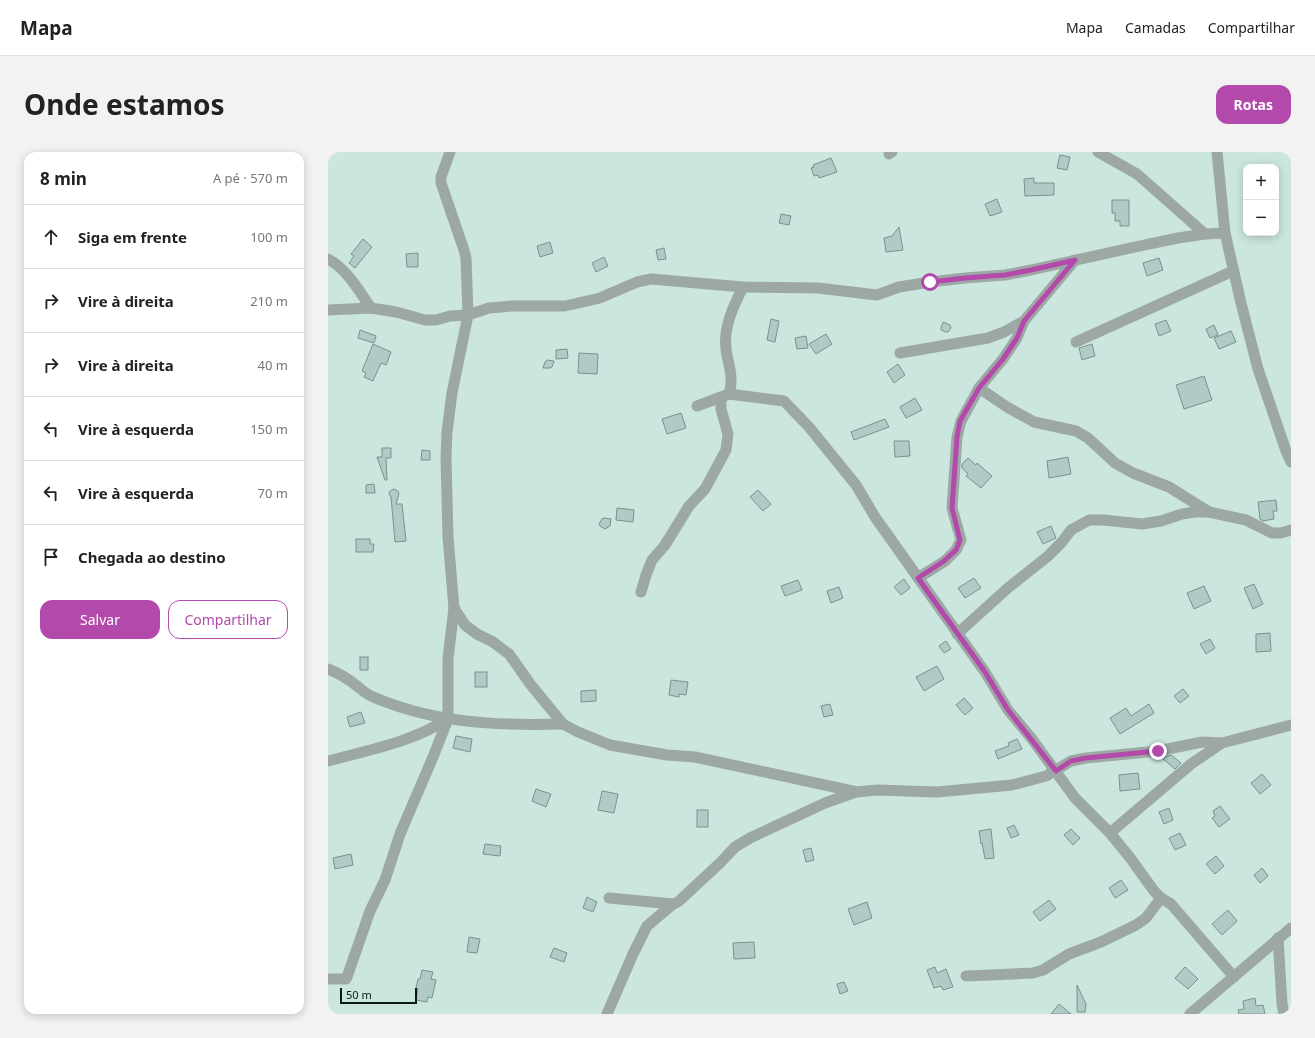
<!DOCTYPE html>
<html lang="pt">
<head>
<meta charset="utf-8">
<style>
  body { margin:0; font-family:"Noto Sans",sans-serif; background:#f2f2f2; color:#222 }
  .controls { position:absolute; right:12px; top:12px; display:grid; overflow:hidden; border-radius:8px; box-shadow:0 2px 10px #0003 }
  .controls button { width:36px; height:36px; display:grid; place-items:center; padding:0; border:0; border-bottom:1px solid #e0e0e0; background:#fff; color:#222; font:20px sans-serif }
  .scale { position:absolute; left:12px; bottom:10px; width:77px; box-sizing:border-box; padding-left:4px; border:2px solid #0d1715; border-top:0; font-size:11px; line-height:14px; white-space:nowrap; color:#0d1715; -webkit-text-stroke:3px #cbe5df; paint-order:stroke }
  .stop { position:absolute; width:12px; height:12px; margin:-9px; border:3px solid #b349ab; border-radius:50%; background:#fff }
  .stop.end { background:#b349ab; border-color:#fff; box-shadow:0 1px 4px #0008 }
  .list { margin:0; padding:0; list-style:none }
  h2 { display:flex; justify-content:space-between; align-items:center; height:52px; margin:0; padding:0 16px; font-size:17px }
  h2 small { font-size:13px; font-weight:400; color:#767676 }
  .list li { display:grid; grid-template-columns:26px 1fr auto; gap:12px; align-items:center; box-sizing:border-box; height:64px; padding:0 16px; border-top:1px solid #e0e0e0 }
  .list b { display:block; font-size:15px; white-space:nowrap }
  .list em { font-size:13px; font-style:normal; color:#767676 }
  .actions { display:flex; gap:8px; padding:12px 16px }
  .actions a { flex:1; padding:9px 0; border:1px solid #b349ab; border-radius:12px; text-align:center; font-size:14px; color:#b349ab }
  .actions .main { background:#b349ab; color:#fff }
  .icon { flex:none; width:22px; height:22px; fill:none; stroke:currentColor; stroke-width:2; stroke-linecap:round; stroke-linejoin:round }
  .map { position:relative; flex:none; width:963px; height:862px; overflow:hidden; border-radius:12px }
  header { display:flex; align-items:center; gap:24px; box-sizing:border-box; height:56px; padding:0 20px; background:#fff; border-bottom:1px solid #e0e0e0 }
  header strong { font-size:19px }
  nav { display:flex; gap:22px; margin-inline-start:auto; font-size:14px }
  .intro { display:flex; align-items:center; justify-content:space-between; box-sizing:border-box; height:96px; padding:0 24px }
  h1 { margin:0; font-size:28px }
  .button { padding:10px 18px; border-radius:12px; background:#b349ab; color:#fff; font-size:14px; font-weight:700 }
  main { display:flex; gap:24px; padding:0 24px }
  aside { flex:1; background:#fff; border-radius:12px; box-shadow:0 2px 10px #0003 }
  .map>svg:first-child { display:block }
  .building { fill:#b1cac5; stroke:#7a928c }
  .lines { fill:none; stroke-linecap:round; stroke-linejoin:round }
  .street { stroke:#9da8a5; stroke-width:11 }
  .route { stroke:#b349ab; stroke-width:5 }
</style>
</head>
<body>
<header>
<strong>Mapa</strong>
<nav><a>Mapa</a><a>Camadas</a><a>Compartilhar</a></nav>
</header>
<div class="intro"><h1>Onde estamos</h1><a class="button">Rotas</a></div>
<main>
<aside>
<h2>8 min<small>A pé · 570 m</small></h2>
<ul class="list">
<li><svg class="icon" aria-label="ahead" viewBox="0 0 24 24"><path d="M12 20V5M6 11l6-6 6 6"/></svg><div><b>Siga em frente</b></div><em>100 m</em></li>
<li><svg class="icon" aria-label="right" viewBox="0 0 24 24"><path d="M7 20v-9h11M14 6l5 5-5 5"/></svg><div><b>Vire à direita</b></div><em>210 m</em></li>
<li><svg class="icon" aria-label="right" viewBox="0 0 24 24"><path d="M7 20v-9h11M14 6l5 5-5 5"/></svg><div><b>Vire à direita</b></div><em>40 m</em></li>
<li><svg class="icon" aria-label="left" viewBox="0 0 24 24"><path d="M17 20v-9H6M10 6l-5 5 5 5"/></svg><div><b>Vire à esquerda</b></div><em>150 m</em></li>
<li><svg class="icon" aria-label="left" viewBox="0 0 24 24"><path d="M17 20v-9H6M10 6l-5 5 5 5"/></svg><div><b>Vire à esquerda</b></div><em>70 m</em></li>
<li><svg class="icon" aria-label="arrive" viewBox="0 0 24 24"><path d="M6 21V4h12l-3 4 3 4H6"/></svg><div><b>Chegada ao destino</b></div></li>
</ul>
<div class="actions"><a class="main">Salvar</a><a>Compartilhar</a></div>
</aside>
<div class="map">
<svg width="963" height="862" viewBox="0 0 963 862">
  <rect width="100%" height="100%" fill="#cbe5df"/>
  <g class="building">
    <path d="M732,3L742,5L739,18L729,16Z"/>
    <path d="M503,6L509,20L491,26L490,23L486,24L483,16L486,15L485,13Z"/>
    <path d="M706,26V31H726V43L697,44L696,27Z"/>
    <path d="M669,47L674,60L662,64L657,52Z"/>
    <path d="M784,48H801V74H792V69H787V61H784Z"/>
    <path d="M453,62L463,64L461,73L451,71Z"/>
    <path d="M571,75L575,98L558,100L556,86L564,84Z"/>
    <path d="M35,87L44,95L27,116L21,111L26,104L23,102Z"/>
    <path d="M222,90L225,101L212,105L209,94Z"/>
    <path d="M336,96L338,107L330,108L328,98Z"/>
    <path d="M90,101V115H79L78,102Z"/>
    <path d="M276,105L280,114L268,120L264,111Z"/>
    <path d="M831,106L835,118L819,124L815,111Z"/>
    <path d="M443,167L451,169L447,190L439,188Z"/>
    <path d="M838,168L843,179L831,184L827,172Z"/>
    <path d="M615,170L622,173L623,176L620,180H618L613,178V176Z"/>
    <path d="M886,173L890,183L882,186L878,177Z"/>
    <path d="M32,178L48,184L46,191L30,186Z"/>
    <path d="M903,179L908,190L891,197L886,186Z"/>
    <path d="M498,182L504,192L488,202L481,192Z"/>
    <path d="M478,184L480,196L469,197L467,186Z"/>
    <path d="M45,192L63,200L58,213L53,211L45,229L36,225L38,221L34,219Z"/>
    <path d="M764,192L767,204L754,208L751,196Z"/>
    <path d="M239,197L240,206L228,207V198Z"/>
    <path d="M251,201L270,202L269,222L250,221Z"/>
    <path d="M219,208L226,209L224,215L222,216H215L217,210Z"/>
    <path d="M570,212L577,223L566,231L559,220Z"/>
    <path d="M876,224L884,248L856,257L848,233Z"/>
    <path d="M587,246L594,258L578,266L572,255Z"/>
    <path d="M353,261L358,276L339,282L334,267Z"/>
    <path d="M557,267L561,275L526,288L523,280Z"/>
    <path d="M566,289H581L582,304L567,305Z"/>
    <path d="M54,296H63V306H58L59,328H57L49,305H54Z"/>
    <path d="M94,298L102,299V308H93Z"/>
    <path d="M740,305L743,322L721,326L719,309Z"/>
    <path d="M640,306L648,313L649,311L664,324L653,336L638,324L640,322L634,316V312Z"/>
    <path d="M46,332L47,341H38V333Z"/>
    <path d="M66,337L70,339L71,342L68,352H74L78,389L67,390L63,345L61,342L62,339Z"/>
    <path d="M430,338L443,352L435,359L422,345Z"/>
    <path d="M948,348L949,359H945L946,367L935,369L932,367L930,350Z"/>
    <path d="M289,356L306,358L305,370L288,368Z"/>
    <path d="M276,366L283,367L282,374L277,377L272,374L271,372L274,367Z"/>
    <path d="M723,374L728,386L715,392L709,380Z"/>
    <path d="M28,387H42V392H46L45,400H28Z"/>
    <path d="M646,426L653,436L637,446L630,436Z"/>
    <path d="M576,427L582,436L573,443L566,435Z"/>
    <path d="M470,428L474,438L457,444L453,434Z"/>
    <path d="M926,432L935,452L925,457L916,436Z"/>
    <path d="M876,434L883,449L866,457L859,441Z"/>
    <path d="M511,435L515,446L503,451L499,439Z"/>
    <path d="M942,481L943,499L928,500V482Z"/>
    <path d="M882,487L887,496L878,502L872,492Z"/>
    <path d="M618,489L623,497L616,501L611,494Z"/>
    <rect x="32" y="505" width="8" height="13"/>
    <path d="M609,514L616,527L596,539L588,525Z"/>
    <rect x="147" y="520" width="12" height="15"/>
    <path d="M343,528L360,530L358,543L351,542V545L341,543Z"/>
    <path d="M855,537L861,544L852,551L846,544Z"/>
    <path d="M268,538V549L253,550V539Z"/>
    <path d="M636,546L645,556L637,563L628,553Z"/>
    <path d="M502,552L505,563L496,565L493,554Z"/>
    <path d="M821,552L826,561L792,582L782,566L798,556L803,564Z"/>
    <path d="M33,560L37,571L22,575L19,565Z"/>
    <path d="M128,584L144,587L142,600L125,596Z"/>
    <path d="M689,587L694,597L670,607L667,599L681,594L680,591Z"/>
    <path d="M843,603L853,611L847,617L834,606Z"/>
    <path d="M810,621L812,637L792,639L791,623Z"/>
    <path d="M934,622L943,633L932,642L923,631Z"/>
    <path d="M208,637L223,642L218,655L204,649Z"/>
    <path d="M274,639L290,642L286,661L270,658Z"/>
    <path d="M892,654L902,667L891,675L884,666L887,664L885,659Z"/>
    <path d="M841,656L845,668L836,672L831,660Z"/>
    <rect x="369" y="658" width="11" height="17"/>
    <path d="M686,673L691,683L683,686L679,676Z"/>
    <path d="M663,677L666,706L657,707L654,691L653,692L651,679Z"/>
    <path d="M743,677L752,686L745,693L736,683Z"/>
    <path d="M852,681L858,693L847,698L841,686Z"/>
    <path d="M157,692L173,694L172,704L155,702Z"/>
    <path d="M483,696L486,708L478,710L475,698Z"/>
    <path d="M23,702L25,713L7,717L5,706Z"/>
    <path d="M888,704L896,714L887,722L878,712Z"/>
    <path d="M934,716L940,724L932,731L926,723Z"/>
    <path d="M793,728L800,738L787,746L781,736Z"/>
    <path d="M259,745L269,750L265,760L255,756Z"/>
    <path d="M721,748L728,757L712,769L705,760Z"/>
    <path d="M539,750L544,766L526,773L520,757Z"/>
    <path d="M900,758L909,769L894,783L884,772Z"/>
    <path d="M141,785L152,787L149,801L139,800Z"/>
    <path d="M426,790L427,806L406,807L405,791Z"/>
    <path d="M226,796L239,801L236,810L222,805Z"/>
    <path d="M607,815L609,821L618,817L625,835L615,838L613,834L606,836L599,818Z"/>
    <path d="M857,815L870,827L860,837L847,826Z"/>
    <path d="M94,818L105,820L103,827L108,828L104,846L100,845L99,850L88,848L90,837L88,836L90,827H92Z"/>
    <path d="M516,830L520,839L512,842L509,832Z"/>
    <path d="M749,833L758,852L757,860H749Z"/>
    <path d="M927,846L928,854L935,853L937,862H911L910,858L916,857L915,849Z"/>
    <path d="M731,852L743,862H723Z"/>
  </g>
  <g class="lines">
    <g class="street">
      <path d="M770,0L809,22L877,82"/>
      <path d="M889,0L897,81L913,151L930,217L958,299L963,310"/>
      <path d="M561,2L564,0"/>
      <path d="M0,107C19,117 31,139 43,156"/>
      <path d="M0,158L43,156L68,160L97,168H108L122,164L140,163L161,156L184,154H237L272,146L309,130L323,127L415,135L490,136L549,143L571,135L602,130L637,126L677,123L703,118L807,95L850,86L877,82L897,81"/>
      <path d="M748,190L905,119"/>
      <path d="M572,201L660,186L676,180L696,169"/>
      <path d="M651,236L679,255L706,270L748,279L760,286L787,311L805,321L841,335L881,360"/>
      <path d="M401,242C402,239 403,234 403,230C404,219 399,208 398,197C395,175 406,153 415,135"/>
      <path d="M369,254L401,242L456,249L481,275L528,333L547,365L657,520L680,558L704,587L747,646L782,681L803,707L826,739L833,746L843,752L906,825"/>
      <path d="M590,426L617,409L628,398L633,388L624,356L629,285L633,269L651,236L675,207L689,186L696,169L747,108"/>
      <path d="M313,440L318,423L324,408L337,393L361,354L377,337L398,298L400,282L393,257V246"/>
      <path d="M126,456L137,473L149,482L165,490L181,502L203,533L235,572L250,580L282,593L339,603L367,605L529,640L549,638L609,640L684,633L718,624L743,609L758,606L830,599L874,590L894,591L963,573"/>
      <path d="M629,482L681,435L719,405L734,390L743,378L761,368H775L814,372L833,369L854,362L867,360H881L918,368L944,381H953L963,378"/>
      <path d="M0,517C11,521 19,526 29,534C33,537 38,542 43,544C104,571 170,574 235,572"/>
      <path d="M0,609C41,598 84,590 120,567"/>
      <path d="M782,681L863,612L894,591"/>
      <path d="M281,746L345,752L350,750L392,711L407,695L422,686L497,651L528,640"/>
      <path d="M950,786L954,852L956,862"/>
      <path d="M638,824L705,821L715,818L741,802L773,790L808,773L818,766L833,746"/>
      <path d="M0,827H18L19,825L42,759L57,728L72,682L105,605L120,567V507L126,456L120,385L118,305L119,280L124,241L140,163L138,106L136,98L113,31V25L122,0"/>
      <path d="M279,862L305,802L319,774L345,752"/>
      <path d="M862,862L963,776"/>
    </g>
  </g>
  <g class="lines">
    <path class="route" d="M602,130L637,126L677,123L703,118L747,108L696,169L689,186L675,207L651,236L632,269L629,285L624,356L632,388L628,398L616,409L590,426L657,520L680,558L728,619L743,609L758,606L830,599"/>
  </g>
</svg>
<div class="controls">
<button>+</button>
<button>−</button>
</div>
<div class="scale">50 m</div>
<div class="stop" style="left:602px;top:130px"></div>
<div class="stop end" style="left:830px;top:599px"></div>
</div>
</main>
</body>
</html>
